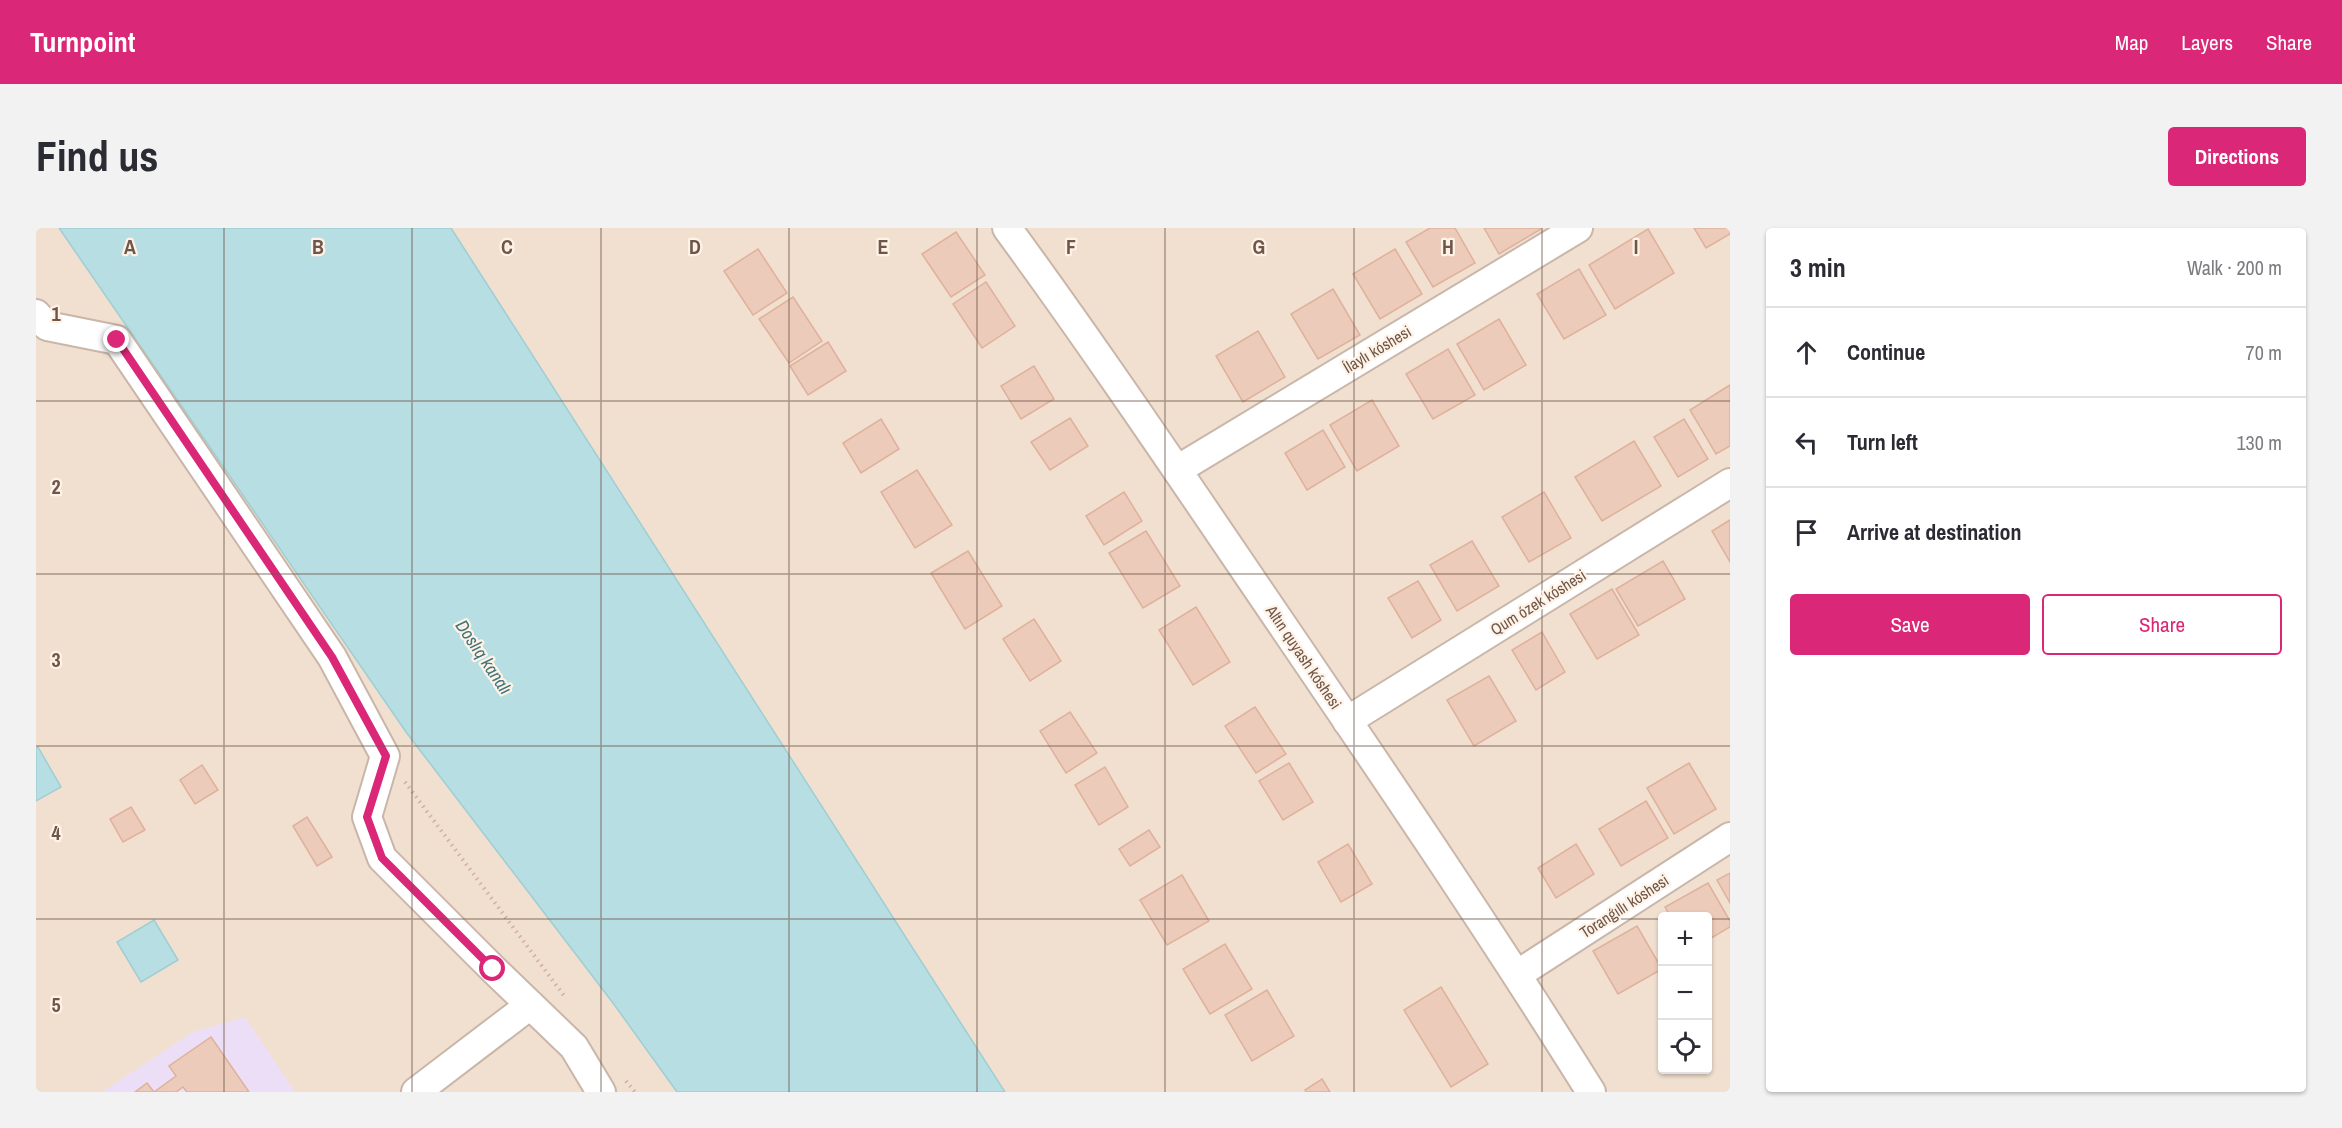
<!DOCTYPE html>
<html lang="en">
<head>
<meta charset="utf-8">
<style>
  body { margin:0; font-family:"Archivo Narrow",sans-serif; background:#f2f2f3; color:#2b2b33 }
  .controls { position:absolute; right:18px; bottom:18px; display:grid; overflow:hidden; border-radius:6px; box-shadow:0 2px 4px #0004 }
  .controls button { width:54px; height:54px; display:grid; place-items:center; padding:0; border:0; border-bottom:2px solid #e1e1e2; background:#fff; color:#2b2b33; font:30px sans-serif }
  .stop { position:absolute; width:18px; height:18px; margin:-14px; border:4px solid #db2777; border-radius:50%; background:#fff }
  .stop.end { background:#db2777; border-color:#fff; box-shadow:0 2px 6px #0008 }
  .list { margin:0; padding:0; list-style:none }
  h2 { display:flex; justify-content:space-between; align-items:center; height:78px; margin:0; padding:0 24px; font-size:26px }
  h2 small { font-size:20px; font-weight:400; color:#7c7c81 }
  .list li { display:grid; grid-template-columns:39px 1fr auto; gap:18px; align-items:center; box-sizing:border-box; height:90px; padding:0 24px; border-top:2px solid #e1e1e2 }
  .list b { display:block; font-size:22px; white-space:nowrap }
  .list em { font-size:20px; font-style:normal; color:#7c7c81 }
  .actions { display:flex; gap:12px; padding:18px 24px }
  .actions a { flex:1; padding:14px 0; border:2px solid #db2777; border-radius:6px; text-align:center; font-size:21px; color:#db2777 }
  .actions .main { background:#db2777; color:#fff }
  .icon { flex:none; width:33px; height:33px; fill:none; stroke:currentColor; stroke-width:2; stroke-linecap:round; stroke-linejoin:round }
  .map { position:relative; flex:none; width:1694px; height:864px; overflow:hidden; border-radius:6px }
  header { display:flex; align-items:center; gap:36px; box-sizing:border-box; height:84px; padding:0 30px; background:#db2777; color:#fff }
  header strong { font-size:28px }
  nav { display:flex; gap:33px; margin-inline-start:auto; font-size:21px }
  .intro { display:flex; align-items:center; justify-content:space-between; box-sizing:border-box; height:144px; padding:0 36px }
  h1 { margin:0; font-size:42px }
  .button { padding:15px 27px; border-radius:6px; background:#db2777; color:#fff; font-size:21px; font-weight:700 }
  main { display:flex; gap:36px; padding:0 36px }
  aside { flex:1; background:#fff; border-radius:6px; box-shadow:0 2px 4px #0004 }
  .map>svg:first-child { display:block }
  .residential { fill:#f1e0d0; fill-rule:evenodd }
  .education { fill:#ecdef6 }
  .water { fill:#b7dee2; stroke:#9eced3; stroke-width:1.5 }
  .building { fill:#edcbba; stroke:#dfb19c; stroke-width:1.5 }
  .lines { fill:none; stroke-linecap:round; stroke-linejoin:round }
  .minor-casing { stroke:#c9b6a9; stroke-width:32 }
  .path { stroke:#d2af9e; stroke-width:4; stroke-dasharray:1.5 4.5; stroke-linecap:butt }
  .minor { stroke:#fff; stroke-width:28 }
  .route { stroke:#db2777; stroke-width:8 }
  .grid { fill:none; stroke:#6f554a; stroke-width:1.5; stroke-opacity:0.55 }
  .labels { text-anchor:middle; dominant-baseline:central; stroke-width:4.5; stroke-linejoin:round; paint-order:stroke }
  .street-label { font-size:16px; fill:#6f554a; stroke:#fef3e6 }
  .water-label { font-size:18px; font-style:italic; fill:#43757b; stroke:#fef3e6 }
  .grid-label { font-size:20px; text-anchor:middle; font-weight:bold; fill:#6f554a; stroke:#fef3e6; stroke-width:4.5; stroke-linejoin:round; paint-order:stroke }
</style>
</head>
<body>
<header>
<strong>Turnpoint</strong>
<nav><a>Map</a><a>Layers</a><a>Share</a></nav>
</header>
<div class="intro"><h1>Find us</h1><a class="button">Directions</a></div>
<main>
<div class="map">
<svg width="1694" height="864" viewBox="0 0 1694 864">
  <rect width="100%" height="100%" fill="#faefe1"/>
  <path class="residential" d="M0,0H1694V864H0ZM1626,688H1672V842H1626Z"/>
  <path class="education" d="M209,789L259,864H66L157,804Z"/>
  <g class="water">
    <path d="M23,0H415L969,864H641L577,775L370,504Z"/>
    <path d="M2,519L25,559L0,573V520Z"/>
    <path d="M118,692L142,732L105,754L81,714Z"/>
  </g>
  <g class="building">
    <path d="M1394,0H1419L1439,35L1397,59L1370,14Z"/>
    <path d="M1448,0H1504L1505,1L1463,26Z"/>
    <path d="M1658,0H1694V6L1670,20Z"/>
    <path d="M1612,1L1638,45L1579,81L1553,37Z"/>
    <path d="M920,4L949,47L915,69L886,26Z"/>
    <path d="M722,21L751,65L717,87L688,43Z"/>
    <path d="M1359,21L1386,66L1344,91L1317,46Z"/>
    <path d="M1543,41L1570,87L1528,111L1501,66Z"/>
    <path d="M950,54L979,98L946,120L917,76Z"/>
    <path d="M1297,61L1324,107L1282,131L1255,86Z"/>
    <path d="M757,69L786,113L753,135L723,91Z"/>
    <path d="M1463,91L1490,137L1448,162L1421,116Z"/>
    <path d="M1222,103L1249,149L1207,174L1180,128Z"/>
    <path d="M792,114L810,143L772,167L754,138Z"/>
    <path d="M1412,121L1439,167L1397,191L1370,146Z"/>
    <path d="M998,138L1018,171L985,191L965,158Z"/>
    <path d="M1694,157V218L1680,226L1654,182Z"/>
    <path d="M1336,172L1363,218L1321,243L1294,197Z"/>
    <path d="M1034,190L1052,218L1014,242L995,214Z"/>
    <path d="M845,191L863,221L825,245L807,215Z"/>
    <path d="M1648,191L1672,231L1642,249L1618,209Z"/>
    <path d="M1287,202L1309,239L1271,262L1249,225Z"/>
    <path d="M1598,213L1625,258L1566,293L1539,249Z"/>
    <path d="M881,242L916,297L879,320L845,264Z"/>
    <path d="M1088,264L1106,293L1068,317L1050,288Z"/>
    <path d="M1508,264L1535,310L1493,334L1466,289Z"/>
    <path d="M1694,292V334L1676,303Z"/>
    <path d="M1110,303L1144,358L1107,380L1073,325Z"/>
    <path d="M1436,313L1463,358L1421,383L1394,337Z"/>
    <path d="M932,323L966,378L929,401L895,345Z"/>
    <path d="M1627,333L1649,371L1602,398L1580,361Z"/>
    <path d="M1382,353L1405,392L1376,410L1352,370Z"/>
    <path d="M1576,361L1603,407L1561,431L1534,386Z"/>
    <path d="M1160,379L1194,434L1157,457L1123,402Z"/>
    <path d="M998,391L1025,433L994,453L967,411Z"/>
    <path d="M1506,404L1529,444L1500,462L1476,422Z"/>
    <path d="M1453,448L1480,493L1438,518L1411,472Z"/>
    <path d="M1219,479L1250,526L1220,545L1189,498Z"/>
    <path d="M1034,484L1061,525L1030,545L1004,503Z"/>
    <path d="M1253,535L1277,574L1247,592L1223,553Z"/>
    <path d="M1653,535L1680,581L1638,606L1611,560Z"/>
    <path d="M166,537L182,562L159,576L144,552Z"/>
    <path d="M1069,539L1092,579L1063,597L1039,557Z"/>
    <path d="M1610,573L1632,610L1585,638L1563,601Z"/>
    <path d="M95,579L109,602L87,614L74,591Z"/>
    <path d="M271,589L296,629L281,638L257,598Z"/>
    <path d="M1113,602L1124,619L1094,638L1083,621Z"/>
    <path d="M1312,616L1336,656L1305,674L1282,634Z"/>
    <path d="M1540,616L1558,646L1520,670L1502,640Z"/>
    <path d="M1694,645V675L1681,652Z"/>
    <path d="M1146,647L1173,693L1131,717L1104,672Z"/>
    <path d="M1672,655L1694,693V699L1672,712V688H1634L1629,679Z"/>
    <path d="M1601,698L1626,741L1582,766L1557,723Z"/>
    <path d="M1189,716L1216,761L1174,786L1147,741Z"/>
    <path d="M1405,759L1452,836L1415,859L1368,782Z"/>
    <path d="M1231,762L1258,808L1216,833L1189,787Z"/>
    <path d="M175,809L213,864H151L147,859L140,864H99L111,855L118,864L140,848L133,838Z"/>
    <path d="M1286,851L1294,864H1270L1269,862Z"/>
  </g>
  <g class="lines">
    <g class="minor-casing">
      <g id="minor">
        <path d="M971,0C1067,131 1157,266 1249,401C1353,554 1457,707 1555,864"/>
        <path d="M0,86L11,98L81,112L296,429L349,528L331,589L346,630L457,741L538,819L565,864"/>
        <path d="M1141,242L1542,0"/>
        <path d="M1311,493L1694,255"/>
        <path d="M1482,746L1694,609"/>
        <path d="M380,864L494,777"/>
      </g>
    </g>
    <g class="path">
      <path d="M369,554L529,769"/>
      <path d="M590,853L599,864"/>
    </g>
    <use href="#minor" class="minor"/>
  </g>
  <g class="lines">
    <path class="route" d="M81,112L296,429L350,528L331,589L346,630L457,741"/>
  </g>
  <path class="grid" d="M188,0V864M376,0V864M565,0V864M753,0V864M941,0V864M1129,0V864M1318,0V864M1506,0V864M0,173H1694M0,346H1694M0,518H1694M0,691H1626M1672,691H1694"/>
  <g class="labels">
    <g class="street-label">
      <text transform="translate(1341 121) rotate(-31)">Ílaylı kóshesi</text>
      <text transform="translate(1502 374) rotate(-32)">Qum ózek kóshesi</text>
      <text transform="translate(1268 429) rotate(56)">Altın quyash kóshesi</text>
      <text transform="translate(1588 678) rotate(-33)">Toranǵıllı kóshesi</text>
    </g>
    <g class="water-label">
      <text transform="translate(448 429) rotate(56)">Doslıq kanalı</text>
    </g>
  </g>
  <g class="grid-label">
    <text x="94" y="26">A</text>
    <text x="282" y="26">B</text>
    <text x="471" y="26">C</text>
    <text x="659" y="26">D</text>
    <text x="847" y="26">E</text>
    <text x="1035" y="26">F</text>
    <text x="1223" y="26">G</text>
    <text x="1412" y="26">H</text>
    <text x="1600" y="26">I</text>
    <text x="20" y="93">1</text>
    <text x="20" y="266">2</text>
    <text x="20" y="439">3</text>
    <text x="20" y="612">4</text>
    <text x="20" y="784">5</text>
  </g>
</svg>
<div class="controls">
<button>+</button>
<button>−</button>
<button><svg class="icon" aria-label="locate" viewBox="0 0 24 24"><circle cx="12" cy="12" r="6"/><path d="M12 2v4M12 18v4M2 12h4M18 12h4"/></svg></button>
</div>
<div class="stop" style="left:457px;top:741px"></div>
<div class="stop end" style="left:81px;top:112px"></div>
</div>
<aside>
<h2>3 min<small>Walk · 200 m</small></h2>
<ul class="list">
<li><svg class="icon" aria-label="ahead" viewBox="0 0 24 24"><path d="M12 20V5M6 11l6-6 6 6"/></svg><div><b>Continue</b></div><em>70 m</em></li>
<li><svg class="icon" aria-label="left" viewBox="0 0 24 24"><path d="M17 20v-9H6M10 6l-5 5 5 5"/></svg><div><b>Turn left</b></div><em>130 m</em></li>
<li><svg class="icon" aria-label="arrive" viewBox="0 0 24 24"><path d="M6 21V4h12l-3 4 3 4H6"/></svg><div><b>Arrive at destination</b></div></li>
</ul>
<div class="actions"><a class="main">Save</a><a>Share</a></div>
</aside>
</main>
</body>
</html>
